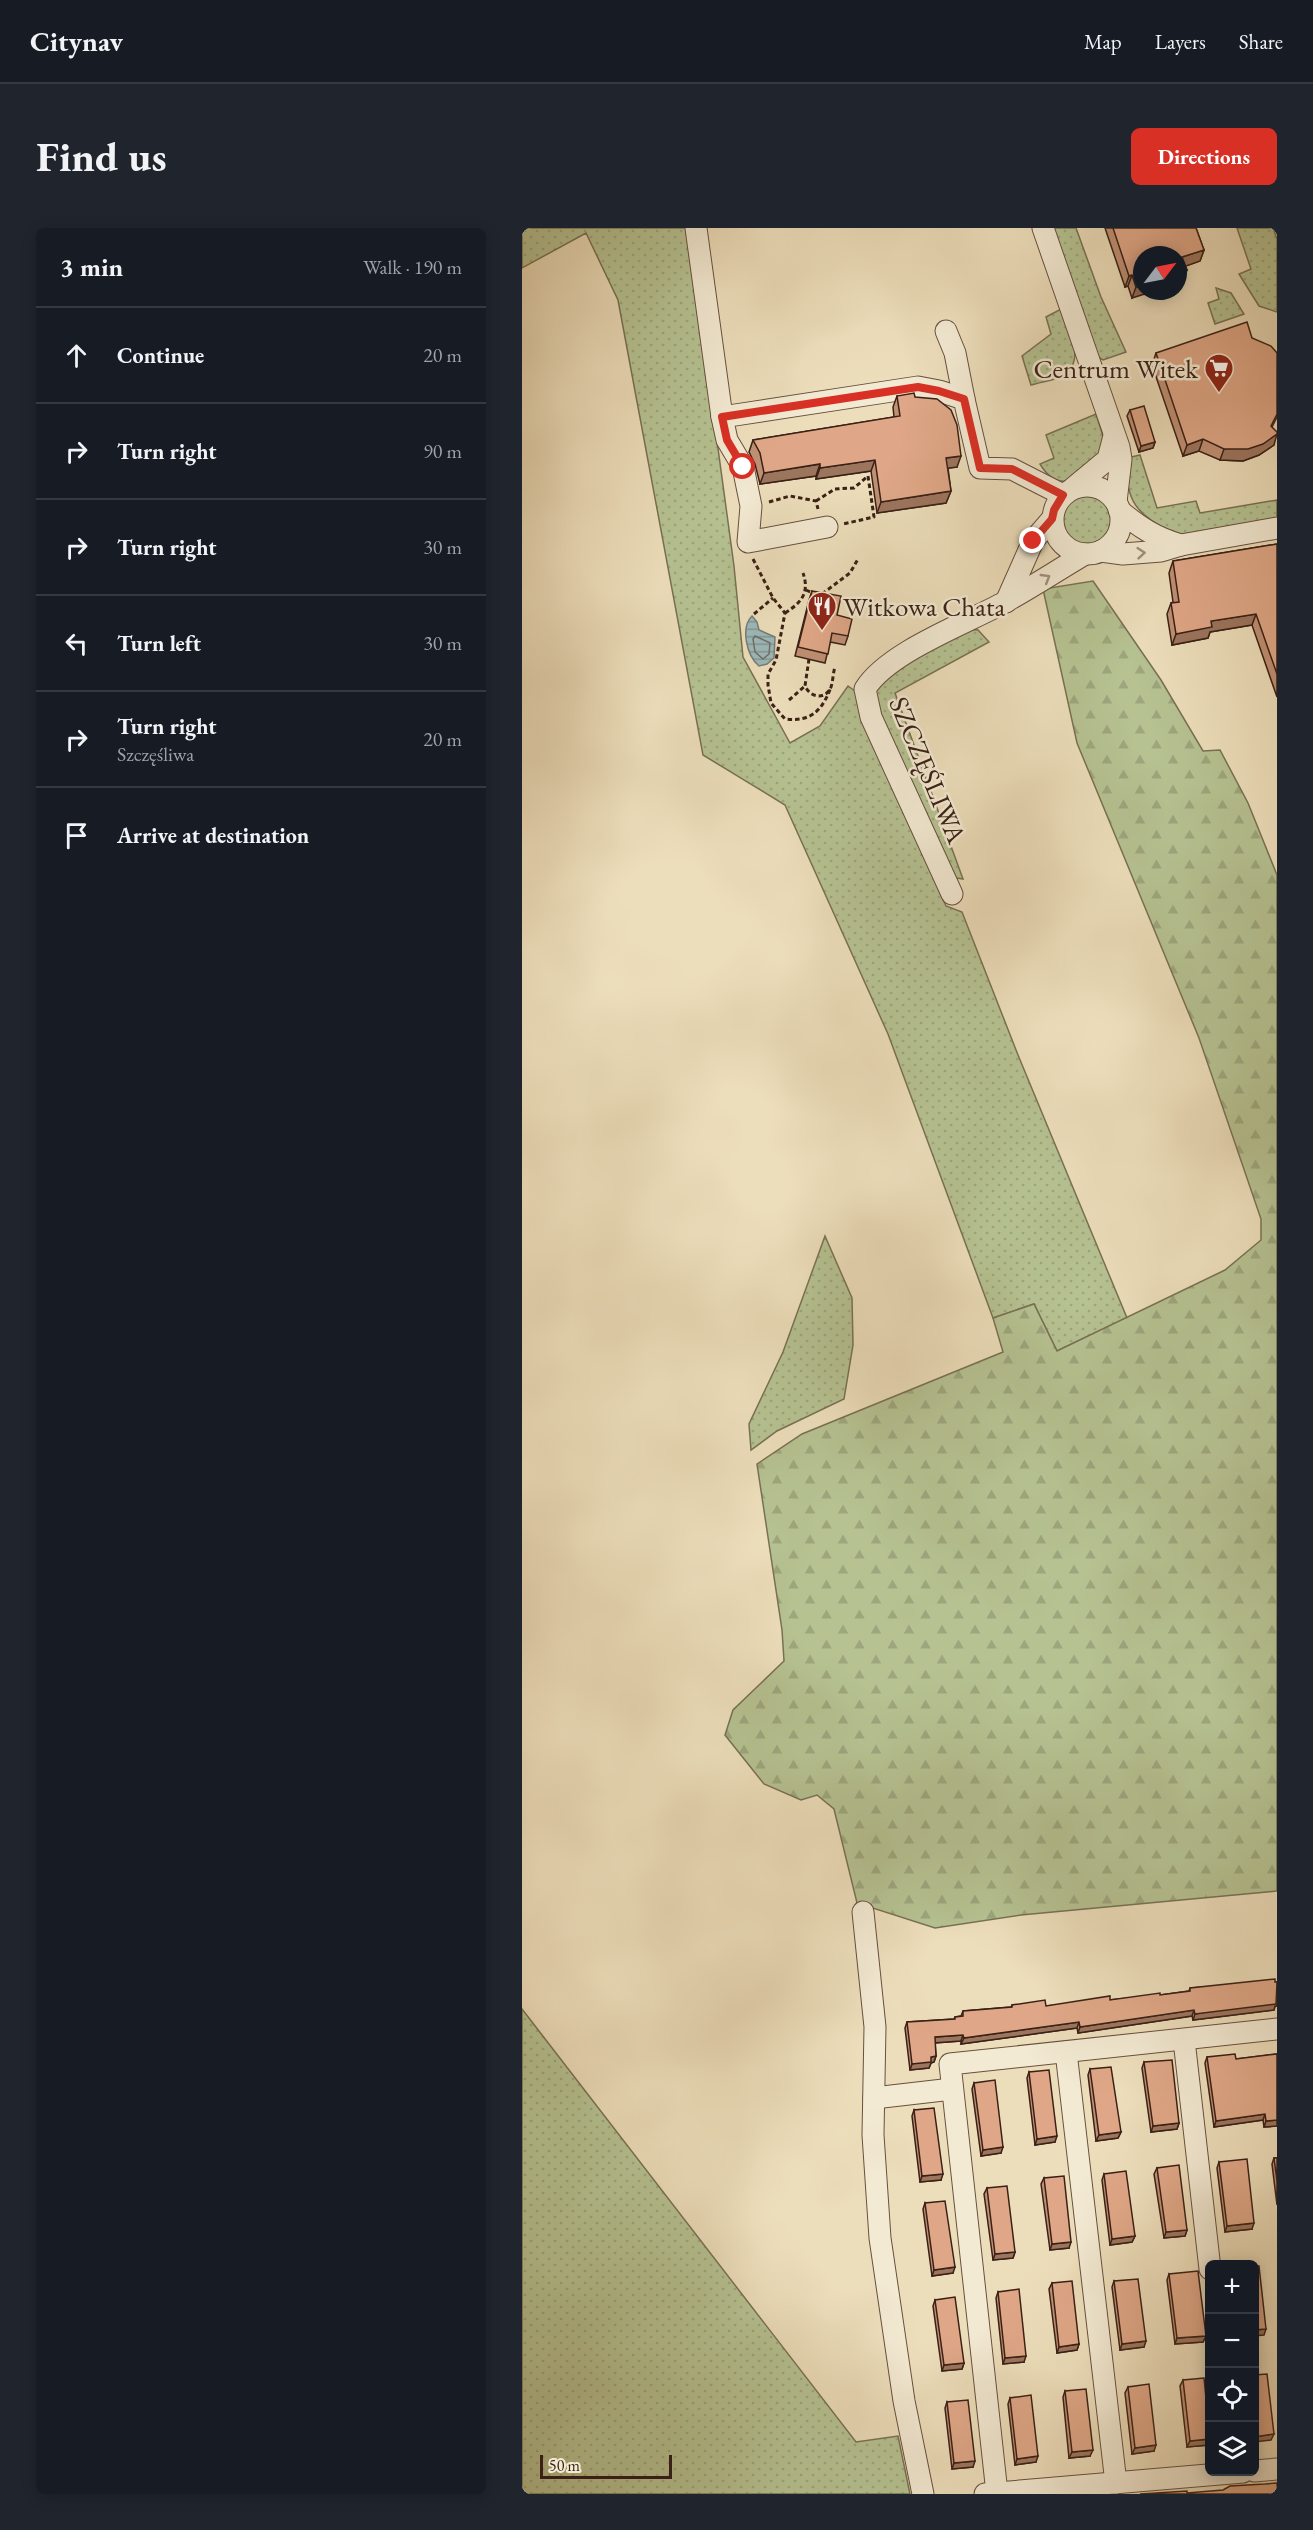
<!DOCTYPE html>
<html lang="en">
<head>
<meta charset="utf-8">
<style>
  body { margin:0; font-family:"EB Garamond",serif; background:#20242c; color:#f1f3f6 }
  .controls { position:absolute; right:18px; bottom:18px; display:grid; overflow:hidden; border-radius:9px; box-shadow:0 3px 15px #0003 }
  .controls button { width:54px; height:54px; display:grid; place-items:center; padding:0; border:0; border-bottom:2px solid #363941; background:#171b24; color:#f1f3f6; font:30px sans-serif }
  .compass { position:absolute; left:611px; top:18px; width:54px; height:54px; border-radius:50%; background:#171b24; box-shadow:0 3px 15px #0003; rotate:58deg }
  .scale { position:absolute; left:18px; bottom:15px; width:132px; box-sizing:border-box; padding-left:6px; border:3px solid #3a2016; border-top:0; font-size:16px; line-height:21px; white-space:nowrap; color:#3a2016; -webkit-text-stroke:4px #f3ead3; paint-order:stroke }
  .stop { position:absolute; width:18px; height:18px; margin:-14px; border:4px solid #d93025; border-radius:50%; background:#fff }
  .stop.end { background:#d93025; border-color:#fff; box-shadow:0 2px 6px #0008 }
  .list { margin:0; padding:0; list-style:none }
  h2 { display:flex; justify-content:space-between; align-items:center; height:78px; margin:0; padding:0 24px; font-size:26px }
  h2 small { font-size:20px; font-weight:400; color:#9ea1a6 }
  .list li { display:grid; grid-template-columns:39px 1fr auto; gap:18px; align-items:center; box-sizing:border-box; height:96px; padding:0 24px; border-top:2px solid #363941 }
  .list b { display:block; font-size:22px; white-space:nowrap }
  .list p { margin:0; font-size:20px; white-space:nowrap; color:#9ea1a6 }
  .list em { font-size:20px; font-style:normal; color:#9ea1a6 }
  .icon { flex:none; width:33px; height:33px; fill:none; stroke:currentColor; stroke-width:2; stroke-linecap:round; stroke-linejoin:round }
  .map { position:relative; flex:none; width:755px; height:2266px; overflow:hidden; border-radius:9px }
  header { display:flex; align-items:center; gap:36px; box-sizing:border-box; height:84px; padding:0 30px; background:#171b24; border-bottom:2px solid #363941 }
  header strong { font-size:28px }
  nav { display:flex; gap:33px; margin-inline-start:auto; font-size:21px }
  .intro { display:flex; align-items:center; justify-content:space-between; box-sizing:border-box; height:144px; padding:0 36px }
  h1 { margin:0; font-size:42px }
  .button { padding:15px 27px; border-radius:9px; background:#d93025; color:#fff; font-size:21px; font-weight:700 }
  main { display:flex; gap:36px; padding:0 36px }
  aside { flex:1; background:#171b24; border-radius:9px; box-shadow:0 3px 15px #0003 }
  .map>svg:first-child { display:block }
  .grass { fill:url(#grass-dots); stroke:#787154; stroke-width:1.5 }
  .forest { fill:url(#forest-firs); stroke:#787154; stroke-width:1.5 }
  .water { fill:url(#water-rules); stroke:#757c78; stroke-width:1.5 }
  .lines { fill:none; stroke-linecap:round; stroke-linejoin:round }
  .shore { stroke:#6c6d68; stroke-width:1.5 }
  .minor-casing { stroke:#67503f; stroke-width:23 }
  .path { stroke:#3a2016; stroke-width:3; stroke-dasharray:4.5 3; stroke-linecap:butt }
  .minor { stroke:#f3ead3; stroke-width:21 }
  .wall { fill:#c09074; stroke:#3a2016; stroke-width:1.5 }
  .shaded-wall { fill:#9c755e; stroke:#3a2016; stroke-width:1.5 }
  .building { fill:#dfa787; stroke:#3a2016; stroke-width:1.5 }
  .oneway { stroke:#a08f7e }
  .route { stroke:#d93025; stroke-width:8 }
  .labels { text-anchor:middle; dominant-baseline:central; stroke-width:5; stroke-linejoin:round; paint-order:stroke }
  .poi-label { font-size:27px; fill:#3a2016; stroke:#f3ead3; text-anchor:end }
  .street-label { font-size:27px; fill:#3a2016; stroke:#f3ead3 }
</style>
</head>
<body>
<header>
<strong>Citynav</strong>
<nav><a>Map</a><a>Layers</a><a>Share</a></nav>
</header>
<div class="intro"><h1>Find us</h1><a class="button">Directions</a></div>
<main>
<aside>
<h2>3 min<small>Walk · 190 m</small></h2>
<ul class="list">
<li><svg class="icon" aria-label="ahead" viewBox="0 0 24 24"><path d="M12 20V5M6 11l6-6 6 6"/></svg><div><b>Continue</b></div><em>20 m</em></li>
<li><svg class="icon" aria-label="right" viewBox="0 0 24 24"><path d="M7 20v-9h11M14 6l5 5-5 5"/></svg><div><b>Turn right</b></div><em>90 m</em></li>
<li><svg class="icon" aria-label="right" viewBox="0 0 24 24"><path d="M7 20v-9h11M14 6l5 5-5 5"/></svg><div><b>Turn right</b></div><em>30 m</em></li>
<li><svg class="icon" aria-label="left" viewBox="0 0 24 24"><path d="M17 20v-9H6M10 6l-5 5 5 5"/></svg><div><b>Turn left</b></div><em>30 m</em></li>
<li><svg class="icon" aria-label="right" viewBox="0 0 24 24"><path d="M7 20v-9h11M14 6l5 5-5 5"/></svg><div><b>Turn right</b><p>Szczęśliwa</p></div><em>20 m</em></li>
<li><svg class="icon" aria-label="arrive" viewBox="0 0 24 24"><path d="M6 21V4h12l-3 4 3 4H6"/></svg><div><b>Arrive at destination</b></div></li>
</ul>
</aside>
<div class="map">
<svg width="755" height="2266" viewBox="0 0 755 2266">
  <defs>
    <pattern id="grass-dots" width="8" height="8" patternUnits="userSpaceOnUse" patternTransform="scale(1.5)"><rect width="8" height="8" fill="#b6c292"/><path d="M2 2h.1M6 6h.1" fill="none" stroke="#9da67d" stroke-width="1.8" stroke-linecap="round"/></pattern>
    <pattern id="forest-firs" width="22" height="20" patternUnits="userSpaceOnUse" patternTransform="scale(1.5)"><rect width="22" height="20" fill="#b6c292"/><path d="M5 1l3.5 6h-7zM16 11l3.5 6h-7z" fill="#9da67d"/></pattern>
    <pattern id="water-rules" width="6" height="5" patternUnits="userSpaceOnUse" patternTransform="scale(1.5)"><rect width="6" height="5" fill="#9dbaba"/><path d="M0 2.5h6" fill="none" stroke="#819796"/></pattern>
  </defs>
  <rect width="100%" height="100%" fill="#eddebb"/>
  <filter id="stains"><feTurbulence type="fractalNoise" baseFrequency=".00333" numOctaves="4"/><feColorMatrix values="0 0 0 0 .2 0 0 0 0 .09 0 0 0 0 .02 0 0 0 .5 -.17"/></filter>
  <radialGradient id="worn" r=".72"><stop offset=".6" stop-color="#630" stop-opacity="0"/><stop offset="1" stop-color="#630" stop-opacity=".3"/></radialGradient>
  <g class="grass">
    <path d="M0,0H166L212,338L221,429L268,515L298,498L326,458L351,476L356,452L443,401L456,402L467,414L373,465L441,651L410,646L424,678L440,684L496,827L605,1090L535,1123L512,1076L471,1090L366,806L263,577L181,527L96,72L64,5L0,40Z"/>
    <path d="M529,0H554L579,69L604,124L581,132L573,127Z"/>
    <path d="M715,0H751L755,11V84L737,78L717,46L729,41Z"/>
    <path d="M694,60L709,65L722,86L693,96L686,75L697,71Z"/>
    <path d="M541,80C547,100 566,137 538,149C529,153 518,154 509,157L500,128L529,106L524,89Z"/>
    <path d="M574,186L582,211V222L545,253C532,255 524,246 518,236L532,230L524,207Z"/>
    <path d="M618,227L635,280L674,273L678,285L755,272V291L654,308C616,285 603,278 605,230Z"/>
    <circle cx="564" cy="292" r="25"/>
    <path d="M303,1008L330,1070L331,1117L322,1171L255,1203L229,1222L227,1196L261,1124Z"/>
    <path d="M0,1781L334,2214L376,2208L388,2266H0Z"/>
  </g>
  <path class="forest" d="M571,353L639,452L681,523L698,522L726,575L755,647V1663L499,1687L413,1700L335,1675L312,1581L295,1567L279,1572L242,1556L203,1507L211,1482L262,1433L260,1402L235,1236L280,1206L481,1124L471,1090L512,1076L535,1123L703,1042L739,1012V991L677,810L555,515L521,361Z"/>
  <path class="water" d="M230,388L235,394L237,402L253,409L252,430L245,436L237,438C225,428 218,400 230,388Z"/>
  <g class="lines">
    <path class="shore" d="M233,408L248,415L247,426L241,431L233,424L231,411Z"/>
    <g class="minor-casing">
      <g id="minor">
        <path d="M174,0L200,189L396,159L417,163L442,171L458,240L490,241L541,267"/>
        <path d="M521,0L597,219L599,231L594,274"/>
        <path d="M424,103L433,125L442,171"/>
        <path d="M200,189L205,212L221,239L229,278L226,314L305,299"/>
        <circle cx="565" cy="292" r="34"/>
        <path d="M551,260L586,231L592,208"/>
        <path d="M597,282C617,299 634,310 659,317"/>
        <path d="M579,323L601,326L639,323L659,317L755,300"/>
        <path d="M484,374L511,313L530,291"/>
        <path d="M430,666L349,489L343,461C366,424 443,396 483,374C510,359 536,342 563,326"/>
        <path d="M341,1684L353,1799L351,1907L358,2010L382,2173L401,2266"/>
        <path d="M662,1812L688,2041"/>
        <path d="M544,1824L594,2255"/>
        <path d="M352,1870L430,1861"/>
        <path d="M732,2243L755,2241"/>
        <path d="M475,2265L428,1836L755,1801"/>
        <path d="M463,2266L721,2244"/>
      </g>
    </g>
    <g class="path">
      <path d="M294,273L313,261L332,260L346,248L352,289L321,296"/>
      <path d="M247,274L268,268L294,273L296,281"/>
      <path d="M231,331L251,370L263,385L254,432L246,446V457L249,475L263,491C289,494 300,483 309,459"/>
      <path d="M284,362L293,366"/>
      <path d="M300,366L328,345L336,331"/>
      <path d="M263,385C279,375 288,365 281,345"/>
      <path d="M232,386L251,370"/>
      <path d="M287,431L283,458C288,469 303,473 309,459C311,453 311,445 313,439"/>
      <path d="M267,472L283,458"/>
    </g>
    <use href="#minor" class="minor"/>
  </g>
  <g class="wall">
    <path d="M583,0H674L682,22L678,33L663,38L665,42L660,53L620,63L610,70L606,58L603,59Z"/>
    <path d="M730,110L755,189L750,199L752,217L737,227L721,233L698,232L677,223L661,228L630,137L634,125Z"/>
    <path d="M375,168L393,169L435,239L426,240L429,263L424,275L355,285L349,243L294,251V248L238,256L233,236L227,224L231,212L372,189L371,179Z"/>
    <path d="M608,182L633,214L631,220L617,224L605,188Z"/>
    <path d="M755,316V469L730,397L688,404L686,410L650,417L645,386L649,375L651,374L647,345L651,333Z"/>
    <path d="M290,363L315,387L326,408L323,417L308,414L303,435L273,428L287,372Z"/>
    <path d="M755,1754V1778H753L752,1782L671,1792L670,1788L556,1805L555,1800L439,1816V1813L413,1815L414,1828L412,1834L409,1835L407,1840L388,1842L383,1800L385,1794L432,1791L433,1789L439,1788L441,1783L489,1779L490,1777L524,1778L638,1767L667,1763L668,1760Z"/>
    <path d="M755,1826V1898L742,1899L741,1892L692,1899L683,1835L685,1829L714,1831Z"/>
    <path d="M622,1834L657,1895L655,1901L629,1904L620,1840Z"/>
    <path d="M568,1841L599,1904L596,1910L574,1913L566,1847Z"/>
    <path d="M507,1844L533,1914L513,1917L505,1850Z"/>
    <path d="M452,1855L479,1925L459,1928L450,1861Z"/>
    <path d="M392,1882L419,1952L398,1954L390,1888Z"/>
    <path d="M752,1930H755V1977L750,1936Z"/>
    <path d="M697,1934L730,2001L703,2004L695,1940Z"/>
    <path d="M635,1940L665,2002L663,2008L642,2010L632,1946Z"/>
    <path d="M582,1946L613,2008L610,2014L588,2017L580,1952Z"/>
    <path d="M522,1950L547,2020L528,2022L519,1956Z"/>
    <path d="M465,1960L493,2024L491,2030L471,2032L462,1966Z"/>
    <path d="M403,1975L431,2045L410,2048L401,1981Z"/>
    <path d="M647,2046L684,2108L681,2114L653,2116L645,2052Z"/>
    <path d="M592,2053L622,2119L598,2122L590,2059Z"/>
    <path d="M530,2055L557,2116L555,2122L535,2125L527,2061Z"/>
    <path d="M476,2064L502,2134L481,2136L474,2070Z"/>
    <path d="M413,2072L442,2135L440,2141L420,2143L411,2078Z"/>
    <path d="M661,2152L687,2217L665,2219L658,2158Z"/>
    <path d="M606,2159L632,2223L610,2226L603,2165Z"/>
    <path d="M543,2163L568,2228L547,2230L541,2169Z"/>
    <path d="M488,2170L514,2234L493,2237L486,2176Z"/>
    <path d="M425,2174L451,2239L430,2241L423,2180Z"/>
  </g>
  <g class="shaded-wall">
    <path d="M682,22L678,33L656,41L660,29Z"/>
    <path d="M665,42L660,53L656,55V45Z"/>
    <path d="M610,47L606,58L603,59L607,48Z"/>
    <path d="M620,57V63H632L610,70L614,59Z"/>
    <path d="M755,206L752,217L737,227L721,233L698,232L702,221Z"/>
    <path d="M681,211L677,223L661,228L665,217Z"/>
    <path d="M633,214L631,220L617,224L619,218Z"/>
    <path d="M439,228L435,239L420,241L424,230Z"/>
    <path d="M353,232L349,243L294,251L298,240Z"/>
    <path d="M298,236L294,248L238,256L242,245Z"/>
    <path d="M429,263L424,275L355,285L359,274Z"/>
    <path d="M734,386L730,397L688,404L686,410L650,417L654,406L689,393Z"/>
    <path d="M755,1772V1778H753L752,1782L671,1792L673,1786Z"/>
    <path d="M672,1782L670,1788L556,1805L558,1799Z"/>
    <path d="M557,1794L555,1800L439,1816L442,1810Z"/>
    <path d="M441,1807L439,1813L411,1815L413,1809Z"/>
    <path d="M414,1828L412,1834L409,1835L407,1840L388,1842L390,1836L409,1829Z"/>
    <path d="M743,1886L741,1892L692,1899L694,1893Z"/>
    <path d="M755,1892V1898L742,1899L744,1893Z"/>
    <path d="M657,1895L655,1901L629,1904L631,1898Z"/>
    <path d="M599,1904L596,1910L574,1913L577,1907Z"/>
    <path d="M535,1908L533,1914L513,1917L515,1911Z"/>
    <path d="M481,1919L479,1925L459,1928L461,1922Z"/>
    <path d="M421,1946L419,1952L398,1954L400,1948Z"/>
    <path d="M732,1995L730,2001L703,2004L705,1998Z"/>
    <path d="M665,2002L663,2008L642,2010L644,2004Z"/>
    <path d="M613,2008L610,2014L588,2017L590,2011Z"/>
    <path d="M549,2014L547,2020L528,2022L530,2016Z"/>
    <path d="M493,2024L491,2030L471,2032L473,2026Z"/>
    <path d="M433,2039L431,2045L410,2048L412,2042Z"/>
    <path d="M744,2101L742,2107L732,2108V2102Z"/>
    <path d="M684,2108L681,2114L653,2116L655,2110Z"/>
    <path d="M624,2113L622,2119L598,2122L600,2116Z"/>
    <path d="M557,2116L555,2122L535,2125L537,2119Z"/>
    <path d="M504,2128L502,2134L481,2136L483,2130Z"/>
    <path d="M442,2135L440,2141L420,2143L422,2137Z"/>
    <path d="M752,2206L749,2212L732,2214V2209Z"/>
    <path d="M687,2211V2217L665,2219L668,2213Z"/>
    <path d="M634,2217L632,2223L610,2226L613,2220Z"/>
    <path d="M571,2222L568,2228L547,2230L550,2224Z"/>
    <path d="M516,2228L514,2234L493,2237L495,2231Z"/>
    <path d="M453,2233L451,2239L430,2241L432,2235Z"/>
  </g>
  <g class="building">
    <path d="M591,0H674L682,22L660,29L665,42L656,45V27H620V57L614,59L610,47L607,48Z"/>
    <path d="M725,94L730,110L749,118L755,125V186L749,198L755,204V206L741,216L726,221H702L681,211L665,217L634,125Z"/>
    <path d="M392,165L393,169L415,171L429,182L435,197L439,228L424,230L429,263L359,274L353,232L298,240V236L242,245L238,225L231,212L378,188L375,168Z"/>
    <path d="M622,178L633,214L619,218L608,182Z"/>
    <path d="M755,316V446L734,386L689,393L690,399L654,406L649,375L657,374L651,333Z"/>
    <path d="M290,363L319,368L315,387L330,391L326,408L310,405L306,426L276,419Z"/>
    <path d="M753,1751V1754H755L754,1776L673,1786L672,1782L558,1799L557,1794L442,1810L441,1807L413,1809L414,1828L409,1829V1834L390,1836L385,1794L433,1791V1789L441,1788V1783L490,1779V1777L523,1772L524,1778L588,1768V1772L638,1765V1767L668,1763V1760Z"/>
    <path d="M713,1826L714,1831L755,1826V1892L744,1893L743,1886L694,1893L685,1829Z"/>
    <path d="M650,1832L657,1895L631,1898L622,1834Z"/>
    <path d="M589,1839L599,1904L577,1907L568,1841Z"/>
    <path d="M527,1842L535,1908L515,1911L507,1844Z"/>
    <path d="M473,1852L481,1919L461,1922L452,1855Z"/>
    <path d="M412,1880L421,1946L400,1948L392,1882Z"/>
    <path d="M752,1930H755V1953Z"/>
    <path d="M725,1931L732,1995L705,1998L697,1934Z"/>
    <path d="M657,1937L665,2002L644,2004L635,1940Z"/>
    <path d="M604,1943L613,2008L590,2011L582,1946Z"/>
    <path d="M542,1948L549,2014L530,2016L522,1950Z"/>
    <path d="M485,1958L493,2024L473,2026L465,1960Z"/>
    <path d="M423,1973L433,2039L412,2042L403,1975Z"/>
    <path d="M732,2038H737L744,2101L732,2102Z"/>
    <path d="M676,2043L684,2108L655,2110L647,2046Z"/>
    <path d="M616,2051L624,2113L600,2116L592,2053Z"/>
    <path d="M550,2053L557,2116L537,2119L530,2055Z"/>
    <path d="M497,2061L504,2128L483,2130L476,2064Z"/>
    <path d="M433,2069L442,2135L422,2137L413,2072Z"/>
    <path d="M745,2146L752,2206L732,2209V2147Z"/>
    <path d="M682,2150L687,2200V2211L668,2213L661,2152Z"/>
    <path d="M627,2156L634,2217L613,2220L606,2159Z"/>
    <path d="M564,2161L571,2222L550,2224L543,2163Z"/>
    <path d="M509,2167L516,2228L495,2231L488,2170Z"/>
    <path d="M446,2172L453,2233L432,2235L425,2174Z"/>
    <path d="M755,2255V2266H618L665,2263V2265L701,2262L708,2258L743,2256Z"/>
  </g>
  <defs><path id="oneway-chevron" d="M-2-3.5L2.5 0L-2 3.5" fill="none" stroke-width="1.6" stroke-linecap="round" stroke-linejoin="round" transform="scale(1.5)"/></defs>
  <g class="oneway">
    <use href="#oneway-chevron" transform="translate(619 325) rotate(-5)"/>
    <use href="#oneway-chevron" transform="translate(524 350) rotate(-31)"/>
  </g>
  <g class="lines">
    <path class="route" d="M221,239L205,212L200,189L396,159L417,163L442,171L458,240L490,241L541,267L532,282L530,291L511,313"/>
  </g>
  <defs>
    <g id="supermarket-pin" transform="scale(1.5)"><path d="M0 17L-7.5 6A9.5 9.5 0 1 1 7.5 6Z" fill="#8f2418" stroke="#f3ead3"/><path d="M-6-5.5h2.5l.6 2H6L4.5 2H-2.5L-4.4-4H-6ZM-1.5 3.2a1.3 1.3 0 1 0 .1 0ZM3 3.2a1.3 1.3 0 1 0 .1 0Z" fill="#fff"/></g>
    <g id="restaurant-pin" transform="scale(1.5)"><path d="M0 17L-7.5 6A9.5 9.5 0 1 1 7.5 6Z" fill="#8f2418" stroke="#f3ead3"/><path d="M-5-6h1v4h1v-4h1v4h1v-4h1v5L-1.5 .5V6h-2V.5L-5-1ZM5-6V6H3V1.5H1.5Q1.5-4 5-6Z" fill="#fff"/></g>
  </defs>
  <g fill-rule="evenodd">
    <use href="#supermarket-pin" x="697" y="140"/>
    <use href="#restaurant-pin" x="300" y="378"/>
  </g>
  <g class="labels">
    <g class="poi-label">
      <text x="676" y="140">Centrum Witek</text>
      <text x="321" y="378" text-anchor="start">Witkowa Chata</text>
    </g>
    <g class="street-label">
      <text transform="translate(406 542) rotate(67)">SZCZĘŚLIWA</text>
    </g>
  </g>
  <rect width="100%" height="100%" filter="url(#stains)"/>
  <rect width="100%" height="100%" fill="url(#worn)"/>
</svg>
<div class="controls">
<button>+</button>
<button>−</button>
<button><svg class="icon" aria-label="locate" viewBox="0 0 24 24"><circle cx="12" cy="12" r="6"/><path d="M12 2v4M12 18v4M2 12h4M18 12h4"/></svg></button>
<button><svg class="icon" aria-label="layers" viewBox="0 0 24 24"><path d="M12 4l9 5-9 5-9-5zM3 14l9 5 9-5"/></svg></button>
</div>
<svg class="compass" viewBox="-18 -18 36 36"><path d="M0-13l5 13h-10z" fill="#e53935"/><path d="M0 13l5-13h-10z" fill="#9ea1a6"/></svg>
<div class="scale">50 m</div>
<div class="stop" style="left:221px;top:239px"></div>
<div class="stop end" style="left:511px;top:313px"></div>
</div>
</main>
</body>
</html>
